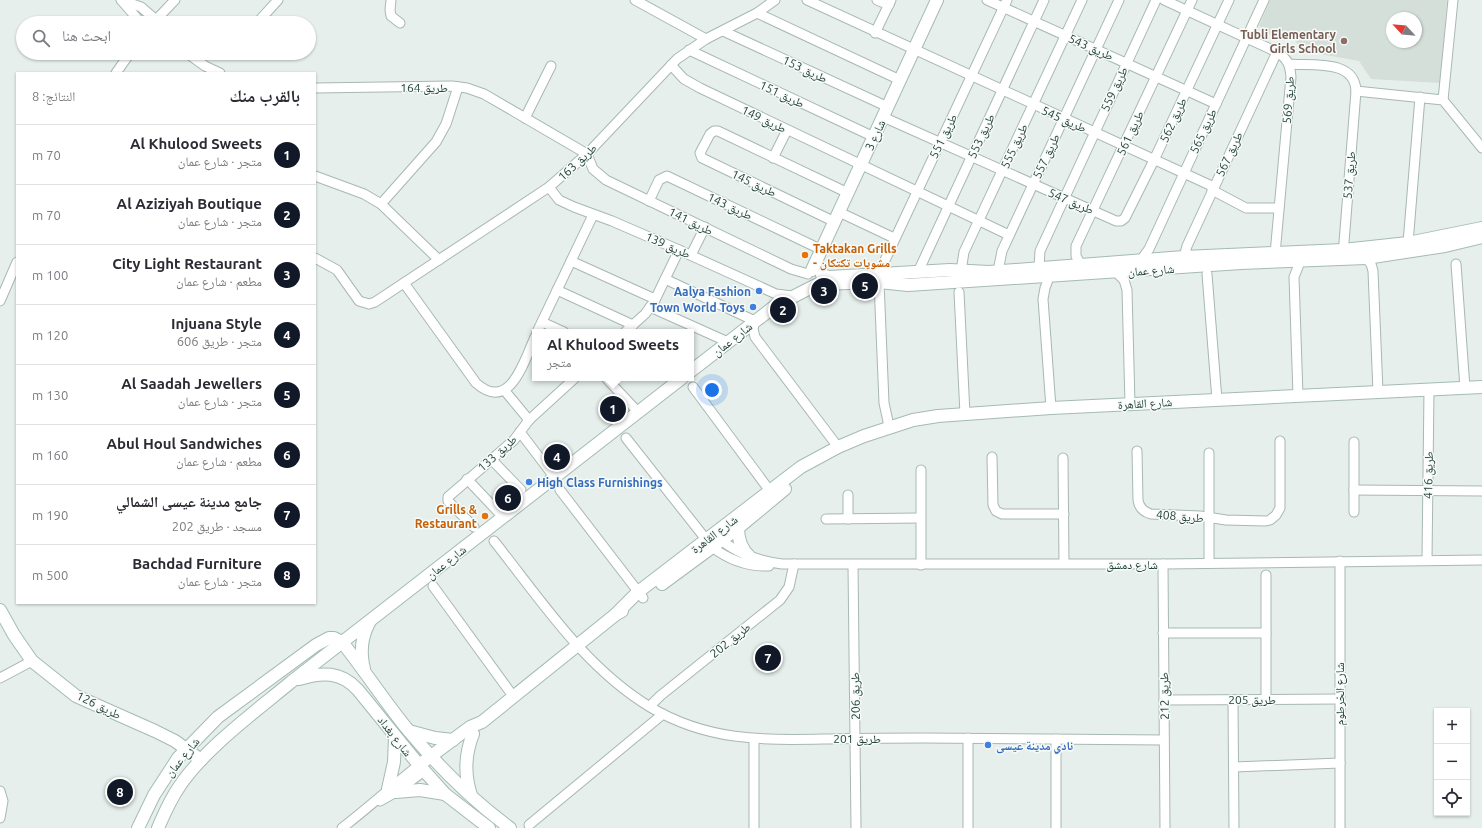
<!DOCTYPE html>
<html lang="ar">
<head>
<meta charset="utf-8">
<style>
  body { margin:0; font-family:Ubuntu,"Noto Naskh Arabic",sans-serif; background:#f2f2f3; color:#2b2b33; direction:rtl }
  .controls { position:absolute; right:12px; bottom:12px; display:grid; overflow:hidden; border-radius:0px; box-shadow:0 1px 3px #0004 }
  .controls button { width:36px; height:36px; display:grid; place-items:center; padding:0; border:0; border-bottom:1px solid #e1e1e2; background:#fff; color:#2b2b33; font:20px sans-serif }
  .compass { position:absolute; left:1386px; top:12px; width:36px; height:36px; border-radius:50%; background:#fff; box-shadow:0 1px 3px #0004; rotate:296deg }
  .you { position:absolute; left:712px; top:390px; width:14px; height:14px; margin:-10px; border:3px solid #fff; border-radius:50%; background:#1a73e8; box-shadow:0 0 0 6px #1a73e833 }
  .badge { display:grid; place-items:center; width:26px; height:26px; border-radius:50%; background:#111827; color:#fff; font-size:13px; font-weight:700 }
  .pin { position:absolute; translate:-50% -50%; border:2px solid #fff; box-shadow:0 1px 4px #0006 }
  .popup { position:absolute; left:532px; top:329px; width:162px; height:52px; box-sizing:border-box; display:grid; place-content:center; border-radius:0px; background:#fff; filter:drop-shadow(0 1px 3px #0005); font-size:13px; white-space:nowrap; color:#7c7c81 }
  .popup b { font-size:15px; color:#2b2b33 }
  .popup::after { content:''; position:absolute; left:50%; top:100%; margin-left:-8px; border:8px solid transparent; border-top-color:#fff }
  .list { margin:0; padding:0; list-style:none }
  h2 { display:flex; justify-content:space-between; align-items:center; height:52px; margin:0; padding:0 16px; font-size:17px }
  h2 small { font-size:13px; font-weight:400; color:#7c7c81 }
  .list li { display:grid; grid-template-columns:26px 1fr auto; gap:12px; align-items:center; box-sizing:border-box; height:60px; padding:0 16px; border-top:1px solid #e1e1e2 }
  .list b { display:block; font-size:15px; white-space:nowrap }
  .list p { margin:0; font-size:13px; white-space:nowrap; color:#7c7c81 }
  .list em { font-size:13px; font-style:normal; color:#7c7c81 }
  .icon { flex:none; width:22px; height:22px; fill:none; stroke:currentColor; stroke-width:2; stroke-linecap:round; stroke-linejoin:round }
  .map { position:relative; flex:none; width:1482px; height:828px; overflow:hidden; direction:ltr }
  .search { position:absolute; background:#fff; box-shadow:0 1px 3px #0004; left:16px; top:16px; width:300px; height:44px; display:flex; align-items:center; gap:10px; box-sizing:border-box; padding:0 14px; border-radius:22px; color:#7c7c81; font-size:15px }
  .panel { position:absolute; background:#fff; box-shadow:0 1px 3px #0004; left:16px; top:72px; width:300px; height:532px; border-radius:0px; direction:rtl }
  .map>svg:first-child { display:block }
  .built { fill:#d4dfda; fill-rule:evenodd }
  .lines { fill:none; stroke-linecap:round; stroke-linejoin:round }
  .street-casing { stroke:#a8b8b2; stroke-width:11 }
  .secondary-casing { stroke:#a4bbb3; stroke-width:14 }
  .street { stroke:#fff; stroke-width:9 }
  .secondary { stroke:#fff; stroke-width:12 }
  .education-dot { fill:#8d6e63; stroke:#f7fbf9; stroke-width:1.5 }
  .food-dot { fill:#e8710a; stroke:#f7fbf9; stroke-width:1.5 }
  .shop-dot { fill:#3f7fe0; stroke:#f7fbf9; stroke-width:1.5 }
  .labels { text-anchor:middle; dominant-baseline:central; stroke-width:3; stroke-linejoin:round; paint-order:stroke }
  .education-label { font-size:12px; font-weight:bold; fill:#785e54; stroke:#f7fbf9; text-anchor:end }
  .street-label { font-size:12px; fill:#24423a; stroke:#f7fbf9 }
  .food-label { font-size:12px; font-weight:bold; fill:#c56008; stroke:#f7fbf9; text-anchor:start }
  .shop-label { font-size:12px; font-weight:bold; fill:#366cbe; stroke:#f7fbf9; text-anchor:end }
</style>
</head>
<body>
<div class="map">
<svg width="1482" height="828" viewBox="0 0 1482 828">
  <rect width="100%" height="100%" fill="#e6efeb"/>
  <path class="built" d="M1270,0H1447L1440,83L1371,79L1359,61L1303,51L1294,39L1275,38L1259,26ZM1392,18H1416V42H1392Z"/>
  <g class="lines">
    <g class="street-casing">
      <g id="street">
        <path d="M121,0L141,7L156,20"/>
        <path d="M391,0L390,10L391,16L400,23"/>
        <path d="M635,0L706,39"/>
        <path d="M807,0L1214,187"/>
        <path d="M877,0L889,5"/>
        <path d="M987,0L1216,104"/>
        <path d="M1164,0L1277,52C1288,59 1290,65 1291,77L1275,254"/>
        <path d="M122,1L141,23"/>
        <path d="M757,13L900,80"/>
        <path d="M153,23L175,0"/>
        <path d="M257,23L278,0"/>
        <path d="M723,31L888,107"/>
        <path d="M875,33L891,0"/>
        <path d="M689,50L874,137"/>
        <path d="M187,53L205,66L220,73"/>
        <path d="M1289,64C1312,66 1355,59 1356,91L1343,255"/>
        <path d="M671,65L684,79L700,88L1009,235"/>
        <path d="M116,73L130,53"/>
        <path d="M315,88L452,86L467,88L484,94L587,154L593,169L606,180L791,269L808,274"/>
        <path d="M1356,91L1443,100L1482,148"/>
        <path d="M1443,100L1453,0"/>
        <path d="M883,117L1116,221H1121L1125,218L1154,160L1229,0"/>
        <path d="M525,118L551,66"/>
        <path d="M773,158L787,130"/>
        <path d="M315,176L364,194L381,204L439,260"/>
        <path d="M549,187L559,200L574,207L612,221L679,250L776,294L792,296"/>
        <path d="M1212,190L1246,208H1279"/>
        <path d="M649,201L659,180L667,176L822,250"/>
        <path d="M381,204L436,142L446,124L458,87"/>
        <path d="M839,212L894,238"/>
        <path d="M835,222L702,158L700,153L710,134L714,131H718L848,193"/>
        <path d="M1408,243L1420,97"/>
        <path d="M691,255L705,227"/>
        <path d="M1184,257L1187,246L1277,52"/>
        <path d="M315,258L337,270L359,301L369,304L375,302L549,187L587,154L677,59L706,39L757,13L775,0"/>
        <path d="M1366,258L1371,264L1373,271L1378,392"/>
        <path d="M1141,260L1149,249L1264,0"/>
        <path d="M571,261L655,299"/>
        <path d="M1456,264L1465,388"/>
        <path d="M1081,265L1076,256V246L1192,0"/>
        <path d="M1039,267L1040,251L1156,0"/>
        <path d="M961,271L964,252L1082,0"/>
        <path d="M998,271L1002,251L1119,0"/>
        <path d="M918,272L1044,0"/>
        <path d="M879,273L1007,0"/>
        <path d="M1117,273L1124,280L1127,290L1130,404"/>
        <path d="M1207,274L1217,400"/>
        <path d="M1049,277L1045,288L1043,299L1051,408"/>
        <path d="M665,279L755,321L753,329L755,337L838,447"/>
        <path d="M879,282L884,403L889,426"/>
        <path d="M404,283L476,383C510,413 524,361 535,337"/>
        <path d="M557,290L633,325"/>
        <path d="M959,292L965,414"/>
        <path d="M0,301L17,262"/>
        <path d="M650,307L728,342"/>
        <path d="M542,322L564,332"/>
        <path d="M537,332L593,215"/>
        <path d="M625,332L645,314L654,302L679,250"/>
        <path d="M606,378L638,412"/>
        <path d="M693,387L770,491"/>
        <path d="M505,391L529,420"/>
        <path d="M1298,396L1294,277L1300,262"/>
        <path d="M520,432L555,478"/>
        <path d="M626,438L712,547C729,560 748,567 769,566"/>
        <path d="M1137,451L1138,500C1139,508 1144,512 1151,514L1200,516L1226,520L1266,521L1270,520L1276,515L1280,508V441"/>
        <path d="M1209,453V563"/>
        <path d="M992,457L993,505L996,511L1002,514H1064"/>
        <path d="M1063,458L1064,563"/>
        <path d="M491,459L521,490"/>
        <path d="M921,470V565"/>
        <path d="M467,479L503,517"/>
        <path d="M560,490L643,598"/>
        <path d="M1354,490L1482,491"/>
        <path d="M1354,512V442"/>
        <path d="M826,519L920,518"/>
        <path d="M848,519V495"/>
        <path d="M474,527L448,501V497L514,440L529,420L575,378"/>
        <path d="M718,537C736,554 758,561 782,564H1163L1482,560"/>
        <path d="M494,541C541,600 584,667 650,707C709,742 764,740 829,739C861,738 892,738 923,738C1004,738 1084,739 1164,740"/>
        <path d="M1427,560L1429,389"/>
        <path d="M1340,561V828"/>
        <path d="M1163,564L1165,828"/>
        <path d="M853,565L856,828"/>
        <path d="M1266,575V699"/>
        <path d="M433,586L513,696"/>
        <path d="M1163,633H1266"/>
        <path d="M0,678L32,661"/>
        <path d="M1164,700L1339,699"/>
        <path d="M1233,700L1234,828"/>
        <path d="M650,706L660,696L780,600L789,587L794,564"/>
        <path d="M968,738V828"/>
        <path d="M1056,739V828"/>
        <path d="M1234,767L1340,763"/>
        <path d="M0,791L3,801L0,818"/>
        <path d="M380,801L396,792L424,771"/>
        <path d="M529,825L663,714"/>
        <path d="M342,828C368,808 392,786 419,765"/>
        <path d="M754,828V739"/>
      </g>
    </g>
    <g class="secondary-casing">
      <g id="secondary">
        <path d="M812,270L937,0"/>
        <path d="M822,275L829,277L950,270L989,272L1184,257L1343,250L1408,243L1482,228"/>
        <path d="M819,284L879,282L908,285L1241,263L1366,258L1445,246L1482,237"/>
        <path d="M691,371L775,306L816,285"/>
        <path d="M738,528C738,540 741,549 750,557"/>
        <path d="M662,584L738,528L785,489"/>
        <path d="M0,610L14,635L32,661L76,696L155,731L175,741L201,760"/>
        <path d="M615,615L638,592L801,467L838,447L864,436L913,420L938,416L1051,408L1482,387"/>
        <path d="M364,669C360,653 361,638 369,623"/>
        <path d="M299,679C322,672 341,671 358,690L419,765L445,794L489,828"/>
        <path d="M409,731L435,738L453,740"/>
        <path d="M419,765L470,727L482,722L615,615L622,611"/>
        <path d="M388,789L394,762L395,737"/>
        <path d="M396,792L420,790L445,794"/>
        <path d="M471,795C464,774 465,754 473,734"/>
        <path d="M138,828L154,795L178,758L218,717L316,645L329,638H334L342,642C365,671 385,702 408,730C438,766 472,800 510,828"/>
        <path d="M158,828C164,814 170,800 179,787C204,749 256,711 291,682L682,378"/>
      </g>
    </g>
    <use href="#street" class="street"/>
    <use href="#secondary" class="secondary"/>
  </g>
  <circle class="education-dot" cx="1344" cy="41" r="4"/>
  <g class="food-dot">
    <circle cx="805" cy="255" r="4"/>
    <circle cx="485" cy="516" r="4"/>
  </g>
  <g class="shop-dot">
    <circle cx="759" cy="291" r="4"/>
    <circle cx="753" cy="307" r="4"/>
    <circle cx="529" cy="482" r="4"/>
    <circle cx="988" cy="745" r="4"/>
  </g>
  <g class="labels">
    <g class="education-label">
      <text x="1336" y="34">Tubli Elementary<tspan x="1336" dy="14">Girls School</tspan></text>
    </g>
    <g class="street-label">
      <text transform="translate(1091 47) rotate(24)">طريق 543</text>
      <text transform="translate(805 69) rotate(25)">طريق 153</text>
      <text x="424" y="87">طريق 164</text>
      <text transform="translate(1114 89) rotate(-65)">طريق 559</text>
      <text transform="translate(782 94) rotate(25)">طريق 151</text>
      <text transform="translate(1288 100) rotate(-86)">طريق 569</text>
      <text transform="translate(764 119) rotate(25)">طريق 149</text>
      <text transform="translate(1064 119) rotate(24)">طريق 545</text>
      <text transform="translate(1173 120) rotate(-65)">طريق 562</text>
      <text transform="translate(1203 131) rotate(-65)">طريق 565</text>
      <text transform="translate(1130 133) rotate(-65)">طريق 561</text>
      <text transform="translate(875 135) rotate(-65)">شارع 3</text>
      <text transform="translate(943 136) rotate(-64)">طريق 551</text>
      <text transform="translate(981 136) rotate(-65)">طريق 553</text>
      <text transform="translate(1014 146) rotate(-65)">طريق 555</text>
      <text transform="translate(1229 154) rotate(-65)">طريق 567</text>
      <text transform="translate(1046 156) rotate(-65)">طريق 557</text>
      <text transform="translate(577 162) rotate(-43)">طريق 163</text>
      <text transform="translate(1349 175) rotate(-85)">طريق 537</text>
      <text transform="translate(754 183) rotate(25)">طريق 145</text>
      <text transform="translate(1071 201) rotate(23)">طريق 547</text>
      <text transform="translate(730 206) rotate(25)">طريق 143</text>
      <text transform="translate(691 221) rotate(26)">طريق 141</text>
      <text transform="translate(668 245) rotate(24)">طريق 139</text>
      <text transform="translate(1151 270) rotate(-4)">شارع عمان</text>
      <text transform="translate(732 339) rotate(-38)">شارع عمان</text>
      <text transform="translate(1145 403) rotate(-3)">شارع القاهرة</text>
      <text transform="translate(497 453) rotate(-42)">طريق 133</text>
      <text transform="translate(1428 475) rotate(-89)">طريق 416</text>
      <text transform="translate(1180 516) rotate(5)">طريق 408</text>
      <text transform="translate(714 534) rotate(-37)">شارع القاهرة</text>
      <text transform="translate(446 562) rotate(-38)">شارع عمان</text>
      <text x="1132" y="564">شارع دمشق</text>
      <text transform="translate(730 640) rotate(-39)">طريق 202</text>
      <text transform="translate(1339 694) rotate(-90)">شارع الخرطوم</text>
      <text transform="translate(855 696) rotate(-91)">طريق 206</text>
      <text transform="translate(1164 696) rotate(-91)">طريق 212</text>
      <text x="1252" y="699">طريق 205</text>
      <text transform="translate(99 705) rotate(26)">طريق 126</text>
      <text transform="translate(395 736) rotate(52)">شارع بغداد</text>
      <text x="857" y="738">طريق 201</text>
      <text transform="translate(182 757) rotate(-51)">شارع عمان</text>
    </g>
    <g class="food-label">
      <text x="813" y="248">Taktakan Grills<tspan x="813" dy="14">- مشويات تكتكان</tspan></text>
      <text x="477" y="509" text-anchor="end">Grills &amp;<tspan x="477" dy="14">Restaurant</tspan></text>
    </g>
    <g class="shop-label">
      <text x="751" y="291">Aalya Fashion</text>
      <text x="745" y="307">Town World Toys</text>
      <text x="537" y="482" text-anchor="start">High Class Furnishings</text>
      <text x="996" y="745" text-anchor="start">نادي مدينة عيسى</text>
    </g>
  </g>
</svg>
<div class="controls">
<button>+</button>
<button>−</button>
<button><svg class="icon" aria-label="locate" viewBox="0 0 24 24"><circle cx="12" cy="12" r="6"/><path d="M12 2v4M12 18v4M2 12h4M18 12h4"/></svg></button>
</div>
<svg class="compass" viewBox="-18 -18 36 36"><path d="M0-13l5 13h-10z" fill="#e53935"/><path d="M0 13l5-13h-10z" fill="#7c7c81"/></svg>
<div class="you"></div>
<div class="pin badge" style="left:613px;top:409px">1</div>
<div class="popup"><b>Al Khulood Sweets</b>متجر</div>
<div class="pin badge" style="left:783px;top:310px">2</div>
<div class="pin badge" style="left:824px;top:291px">3</div>
<div class="pin badge" style="left:557px;top:457px">4</div>
<div class="pin badge" style="left:865px;top:286px">5</div>
<div class="pin badge" style="left:508px;top:498px">6</div>
<div class="pin badge" style="left:768px;top:658px">7</div>
<div class="pin badge" style="left:120px;top:792px">8</div>
<div class="search"><svg class="icon" aria-label="search" viewBox="0 0 24 24"><circle cx="10" cy="10" r="6"/><path d="M15 15l6 6"/></svg>ابحث هنا</div>
<section class="panel">
<h2>بالقرب منك<small>النتائج: 8</small></h2>
<ul class="list">
<li><span class="badge">1</span><div><b>Al Khulood Sweets</b><p>متجر · شارع عمان</p></div><em>70 m</em></li>
<li><span class="badge">2</span><div><b>Al Aziziyah Boutique</b><p>متجر · شارع عمان</p></div><em>70 m</em></li>
<li><span class="badge">3</span><div><b>City Light Restaurant</b><p>مطعم · شارع عمان</p></div><em>100 m</em></li>
<li><span class="badge">4</span><div><b>Injuana Style</b><p>متجر · طريق 606</p></div><em>120 m</em></li>
<li><span class="badge">5</span><div><b>Al Saadah Jewellers</b><p>متجر · شارع عمان</p></div><em>130 m</em></li>
<li><span class="badge">6</span><div><b>Abul Houl Sandwiches</b><p>مطعم · شارع عمان</p></div><em>160 m</em></li>
<li><span class="badge">7</span><div><b>جامع مدينة عيسى الشمالي</b><p>مسجد · طريق 202</p></div><em>190 m</em></li>
<li><span class="badge">8</span><div><b>Bachdad Furniture</b><p>متجر · شارع عمان</p></div><em>500 m</em></li>
</ul>
</section>
</div>
</body>
</html>
